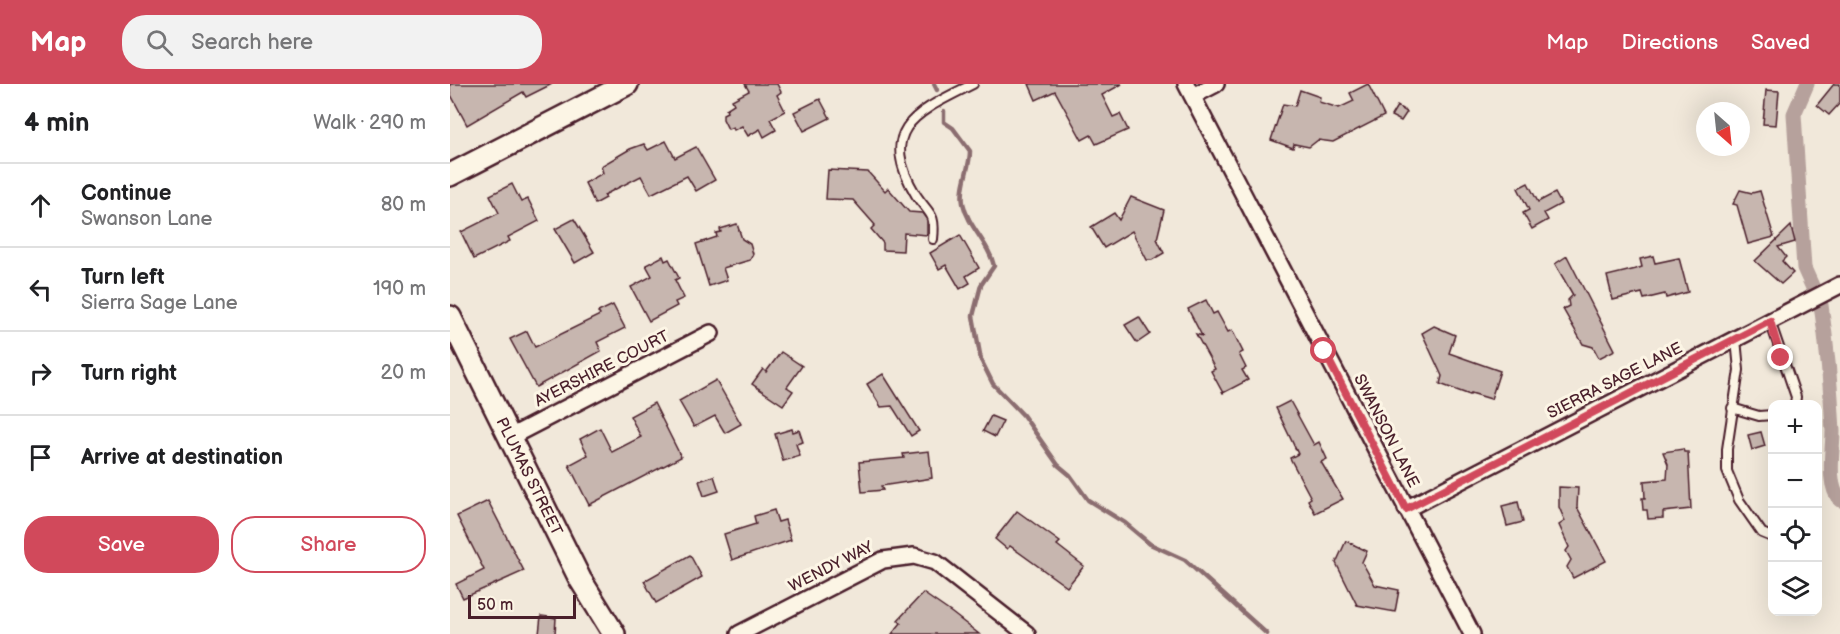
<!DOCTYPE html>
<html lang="en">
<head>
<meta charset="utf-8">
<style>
  body { margin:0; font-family:"Balsamiq Sans",sans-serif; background:#f2f2f2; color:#202124 }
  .controls { position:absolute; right:18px; bottom:18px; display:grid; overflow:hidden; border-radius:12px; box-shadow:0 6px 24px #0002 }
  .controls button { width:54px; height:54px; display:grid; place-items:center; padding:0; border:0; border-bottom:2px solid #e0e0e0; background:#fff; color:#202124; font:30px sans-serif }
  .compass { position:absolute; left:1246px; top:18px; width:54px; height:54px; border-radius:50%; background:#fff; box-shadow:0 6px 24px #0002; rotate:153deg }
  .scale { position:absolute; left:18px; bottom:15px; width:108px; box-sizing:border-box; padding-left:6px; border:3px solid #4a1f2b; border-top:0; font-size:16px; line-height:21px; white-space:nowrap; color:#4a1f2b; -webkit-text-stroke:4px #fcf5e5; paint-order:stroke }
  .stop { position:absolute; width:18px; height:18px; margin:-14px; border:4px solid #d1495b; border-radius:50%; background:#fff }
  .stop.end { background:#d1495b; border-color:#fff; box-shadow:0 2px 6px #0008 }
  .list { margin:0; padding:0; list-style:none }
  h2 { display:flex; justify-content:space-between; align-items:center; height:78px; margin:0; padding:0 24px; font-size:26px }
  h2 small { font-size:20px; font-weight:400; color:#757577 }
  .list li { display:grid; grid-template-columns:39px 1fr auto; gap:18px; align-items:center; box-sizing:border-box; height:84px; padding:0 24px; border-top:2px solid #e0e0e0 }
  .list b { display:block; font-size:22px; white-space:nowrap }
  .list p { margin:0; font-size:20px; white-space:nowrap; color:#757577 }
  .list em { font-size:20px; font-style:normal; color:#757577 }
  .actions { display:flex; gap:12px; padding:18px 24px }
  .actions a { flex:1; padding:14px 0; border:2px solid #d1495b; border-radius:24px; text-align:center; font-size:21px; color:#d1495b }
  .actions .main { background:#d1495b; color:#fff }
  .icon { flex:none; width:33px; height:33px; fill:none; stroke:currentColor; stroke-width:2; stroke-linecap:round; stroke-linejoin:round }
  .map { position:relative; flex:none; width:1390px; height:550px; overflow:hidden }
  header { display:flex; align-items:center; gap:36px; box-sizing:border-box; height:84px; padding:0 30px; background:#d1495b; color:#fff }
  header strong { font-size:28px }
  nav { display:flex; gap:33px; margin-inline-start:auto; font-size:21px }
  .search { width:420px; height:54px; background:#f2f2f2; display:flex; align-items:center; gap:15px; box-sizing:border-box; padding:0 21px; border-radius:24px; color:#757577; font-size:22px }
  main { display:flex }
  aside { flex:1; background:#fff }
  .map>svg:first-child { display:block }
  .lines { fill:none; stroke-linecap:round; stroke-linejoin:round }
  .stream { stroke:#8b6d6f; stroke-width:4.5 }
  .canal { stroke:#b6a19c; stroke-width:15 }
  .building { fill:#c7b6af; stroke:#4a1f2b; stroke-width:1.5 }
  .lane-casing { stroke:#4a1f2b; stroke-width:12 }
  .street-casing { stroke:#4a1f2b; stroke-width:20 }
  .secondary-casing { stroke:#4a1f2b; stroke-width:26 }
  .lane { stroke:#fcf5e5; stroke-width:8 }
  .street { stroke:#fcf5e5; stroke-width:15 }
  .secondary { stroke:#fcf5e5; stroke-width:21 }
  .route { stroke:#d1495b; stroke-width:8 }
  .labels { text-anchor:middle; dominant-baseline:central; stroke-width:6; stroke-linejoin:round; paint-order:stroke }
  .street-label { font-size:16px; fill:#4a1f2b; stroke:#fcf5e5 }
</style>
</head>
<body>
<header>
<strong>Map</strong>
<div class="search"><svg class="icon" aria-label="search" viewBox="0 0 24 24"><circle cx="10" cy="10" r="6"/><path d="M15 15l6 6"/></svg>Search here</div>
<nav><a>Map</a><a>Directions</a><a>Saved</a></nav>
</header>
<main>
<aside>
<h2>4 min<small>Walk · 290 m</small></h2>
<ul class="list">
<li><svg class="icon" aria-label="ahead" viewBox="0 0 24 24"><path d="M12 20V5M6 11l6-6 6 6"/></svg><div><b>Continue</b><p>Swanson Lane</p></div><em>80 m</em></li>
<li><svg class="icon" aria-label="left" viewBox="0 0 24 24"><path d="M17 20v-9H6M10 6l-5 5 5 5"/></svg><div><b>Turn left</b><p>Sierra Sage Lane</p></div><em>190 m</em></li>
<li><svg class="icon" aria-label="right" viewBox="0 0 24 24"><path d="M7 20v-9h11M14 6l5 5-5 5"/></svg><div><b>Turn right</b></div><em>20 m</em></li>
<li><svg class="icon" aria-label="arrive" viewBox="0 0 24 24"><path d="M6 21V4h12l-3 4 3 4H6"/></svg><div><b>Arrive at destination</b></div></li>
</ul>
<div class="actions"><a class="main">Save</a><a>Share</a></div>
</aside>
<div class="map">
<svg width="1390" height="550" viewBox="0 0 1390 550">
  <rect width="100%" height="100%" fill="#f1e8da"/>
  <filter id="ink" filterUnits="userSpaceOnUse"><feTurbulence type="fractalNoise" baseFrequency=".0167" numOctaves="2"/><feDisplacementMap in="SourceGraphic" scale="12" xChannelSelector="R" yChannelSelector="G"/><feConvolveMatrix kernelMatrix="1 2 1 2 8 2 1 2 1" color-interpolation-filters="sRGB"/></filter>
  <g filter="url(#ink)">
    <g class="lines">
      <g class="stream">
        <path d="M484,0L487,6"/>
        <path d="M494,27V38L503,44L520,67C520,85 510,101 513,119C518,143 539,159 544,182L531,201L523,232L531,276L543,300L573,331L608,381L620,391L638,416L675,439L700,460L735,476L817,550"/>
      </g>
      <g class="canal">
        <path d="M1357,0L1344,30L1354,184L1363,204"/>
        <path d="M1371,221C1377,261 1381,307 1383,347C1383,367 1376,400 1390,416"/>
      </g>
    </g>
    <g class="building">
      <path d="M0,0H102L76,13L73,8L17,41L0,9Z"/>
      <path d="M295,0H327L331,8L327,11L335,27L320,35L326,46L314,53L310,45L298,52L292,42L284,46L283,43L278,45L273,35V30L277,28L276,25L284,20L282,16L299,7Z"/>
      <path d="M579,0H672L652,11L663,33L670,30L678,46L646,60L641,51L632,56L605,7L586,16Z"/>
      <path d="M918,0L934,32L883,58L868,56L859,63L844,60L843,64L821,56L833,20L845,22L850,6L870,13L869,18L889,24L904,17L900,9Z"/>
      <path d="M1384,0H1390V19L1379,31L1367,21Z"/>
      <path d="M1316,6L1329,7L1326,41L1313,40Z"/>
      <path d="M370,15L380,34L354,47L344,28Z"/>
      <path d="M947,22L957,28L951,37L941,32Z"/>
      <path d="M216,57L225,74L246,63L265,96L246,107L237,92L201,110L191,92L154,111L156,114L145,120L135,99L153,89L151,82L180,65L194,60L198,66Z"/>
      <path d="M378,86L418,88L435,107L438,104L459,128L472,129L477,136V151L454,149L453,167L433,166V159L421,145L425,141L403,116L376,115Z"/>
      <path d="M1078,99L1088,118L1105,109L1111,120L1094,129L1098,136L1082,145L1073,129L1079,126L1068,104Z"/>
      <path d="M62,100L71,118L78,115L89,137L58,153L60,157L24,175L11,148L49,129L40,111Z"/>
      <path d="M1290,106L1302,109L1310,107L1324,153L1298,160L1287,121L1283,120Z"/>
      <path d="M681,113L714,126L707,155L714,169L702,176H697L682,147L654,164L641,143L664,129L669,136Z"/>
      <path d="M124,135L144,168L125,179L105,145Z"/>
      <path d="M287,140L292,155L300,160L303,170L300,176L273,184L277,196L259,202L246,160L267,153L266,149L271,148L270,145Z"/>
      <path d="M1341,142L1345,158L1328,163L1336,173L1332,177L1343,189L1331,200L1305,177Z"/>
      <path d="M510,151L529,184L516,192L520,199L510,205L496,181L489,185L480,169Z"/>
      <path d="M213,172L215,177L219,175L229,194L225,196L234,214L225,218L227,222L199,237L181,203L202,192L196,181Z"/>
      <path d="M1117,172L1165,266L1149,274L1143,263L1133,260L1113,225L1119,222L1118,216L1123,211L1105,180Z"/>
      <path d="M1203,172L1205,179L1229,174L1238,208L1216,214L1215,210L1194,215L1192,209L1163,216L1157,192L1186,185L1192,183L1190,175Z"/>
      <path d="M756,216L763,230L767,228L778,248L782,246L793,268L789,270L796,284L792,286L798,296L773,309L761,287L765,285L746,250L752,252L738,225Z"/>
      <path d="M163,221L175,244L147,258L151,267L86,303L60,255L77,247L85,263L150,231L148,228Z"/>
      <path d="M689,233L700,250L687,259L675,241Z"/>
      <path d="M984,242L1005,251L999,269L1050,287L1041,315L1021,309L1020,311L990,300L992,292L972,249Z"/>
      <path d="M331,268L352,282L337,303L343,307L333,321L302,300L313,285L316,288Z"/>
      <path d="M433,290L469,347L461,352L442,322L431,323L417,300Z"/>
      <path d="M266,296L291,340L275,349L265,332L244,343L229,317Z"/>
      <path d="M840,317L864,361L869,358L877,375L871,378L893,415L865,429L858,416L861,414L840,374L848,370L826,324Z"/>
      <path d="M204,319L231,373L139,421L119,381L138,371L130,355L150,344L162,368L191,353L180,332Z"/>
      <path d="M541,332L553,337L545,353L533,347Z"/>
      <path d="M342,345L343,348L349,346L353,358L346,360L350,372L333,377L325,350Z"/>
      <path d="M1311,348L1315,362L1302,366L1298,351Z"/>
      <path d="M1233,365L1234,368H1238L1241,425L1213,428V434L1198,435L1197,426H1193L1192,414H1195L1194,397L1217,395L1218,380L1213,368Z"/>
      <path d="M479,367L482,394L431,402L433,406L412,408L409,378L454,374L453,370Z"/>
      <path d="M264,392L269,407L254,412L249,397Z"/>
      <path d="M1109,403L1128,404L1127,423L1156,477L1123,494L1117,483L1121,476L1116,467L1119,463L1109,441L1115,437L1109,423Z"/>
      <path d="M38,417L74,487L13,514L6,500L34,486L7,432Z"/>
      <path d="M1068,418L1073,438L1057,442L1052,422Z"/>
      <path d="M324,426L328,438L335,436L341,456L282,476L274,450L306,440L304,432Z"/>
      <path d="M567,427L610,458L607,461L634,482L617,503L560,462L557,465L545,455Z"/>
      <path d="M896,457L917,467L912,478L925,501L949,506L945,528L907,521L886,479Z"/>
      <path d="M240,471L252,493L206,519L194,497Z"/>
      <path d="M473,509L502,529L529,550H442L451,539L448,536Z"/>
      <path d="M91,532L106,534L105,550H89Z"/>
    </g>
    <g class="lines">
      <g class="lane-casing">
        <g id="lane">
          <path d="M483,155C486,128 479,131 466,111C425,43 470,27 523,0"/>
          <path d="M1320,237L1346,313L1345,320"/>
          <path d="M1286,255L1289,286L1277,365V387L1289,416L1312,449L1322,453"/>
          <path d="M1282,324L1309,332L1322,331"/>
        </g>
      </g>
      <g class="street-casing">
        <g id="street">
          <path d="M736,0L1022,550"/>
          <path d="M743,12L766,0"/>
          <path d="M60,353L261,249"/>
          <path d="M956,425L1390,201"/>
          <path d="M289,550L433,476L464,472L485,478L577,550"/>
        </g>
      </g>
      <g class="secondary-casing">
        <g id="secondary">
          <path d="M0,91L177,0"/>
          <path id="s1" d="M0,233L130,495L164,550"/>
        </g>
      </g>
      <use href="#lane" class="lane"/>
      <use href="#street" class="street"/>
      <use href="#secondary" class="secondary"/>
    </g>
  </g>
  <g class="lines" filter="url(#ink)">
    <path class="route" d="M874,267L956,425L1320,237L1331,274"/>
  </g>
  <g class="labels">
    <g class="street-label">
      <text transform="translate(152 285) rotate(-27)">AYERSHIRE COURT</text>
      <text transform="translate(1165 297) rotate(-27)">SIERRA SAGE LANE</text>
      <text transform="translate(936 347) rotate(63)">SWANSON LANE</text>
      <text stroke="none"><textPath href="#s1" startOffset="178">PLUMAS STREET</textPath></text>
      <text transform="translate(381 483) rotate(-27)">WENDY WAY</text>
    </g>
  </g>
</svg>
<div class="controls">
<button>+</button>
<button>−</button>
<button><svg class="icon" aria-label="locate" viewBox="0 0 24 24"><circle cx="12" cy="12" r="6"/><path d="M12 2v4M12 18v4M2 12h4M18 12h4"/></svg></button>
<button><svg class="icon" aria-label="layers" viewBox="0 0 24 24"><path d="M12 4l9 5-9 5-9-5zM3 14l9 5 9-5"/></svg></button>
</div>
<svg class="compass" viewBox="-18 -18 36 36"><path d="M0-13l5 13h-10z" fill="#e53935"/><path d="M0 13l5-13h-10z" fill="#757577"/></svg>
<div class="scale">50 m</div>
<div class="stop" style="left:874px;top:267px"></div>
<div class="stop end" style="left:1331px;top:274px"></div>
</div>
</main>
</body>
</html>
